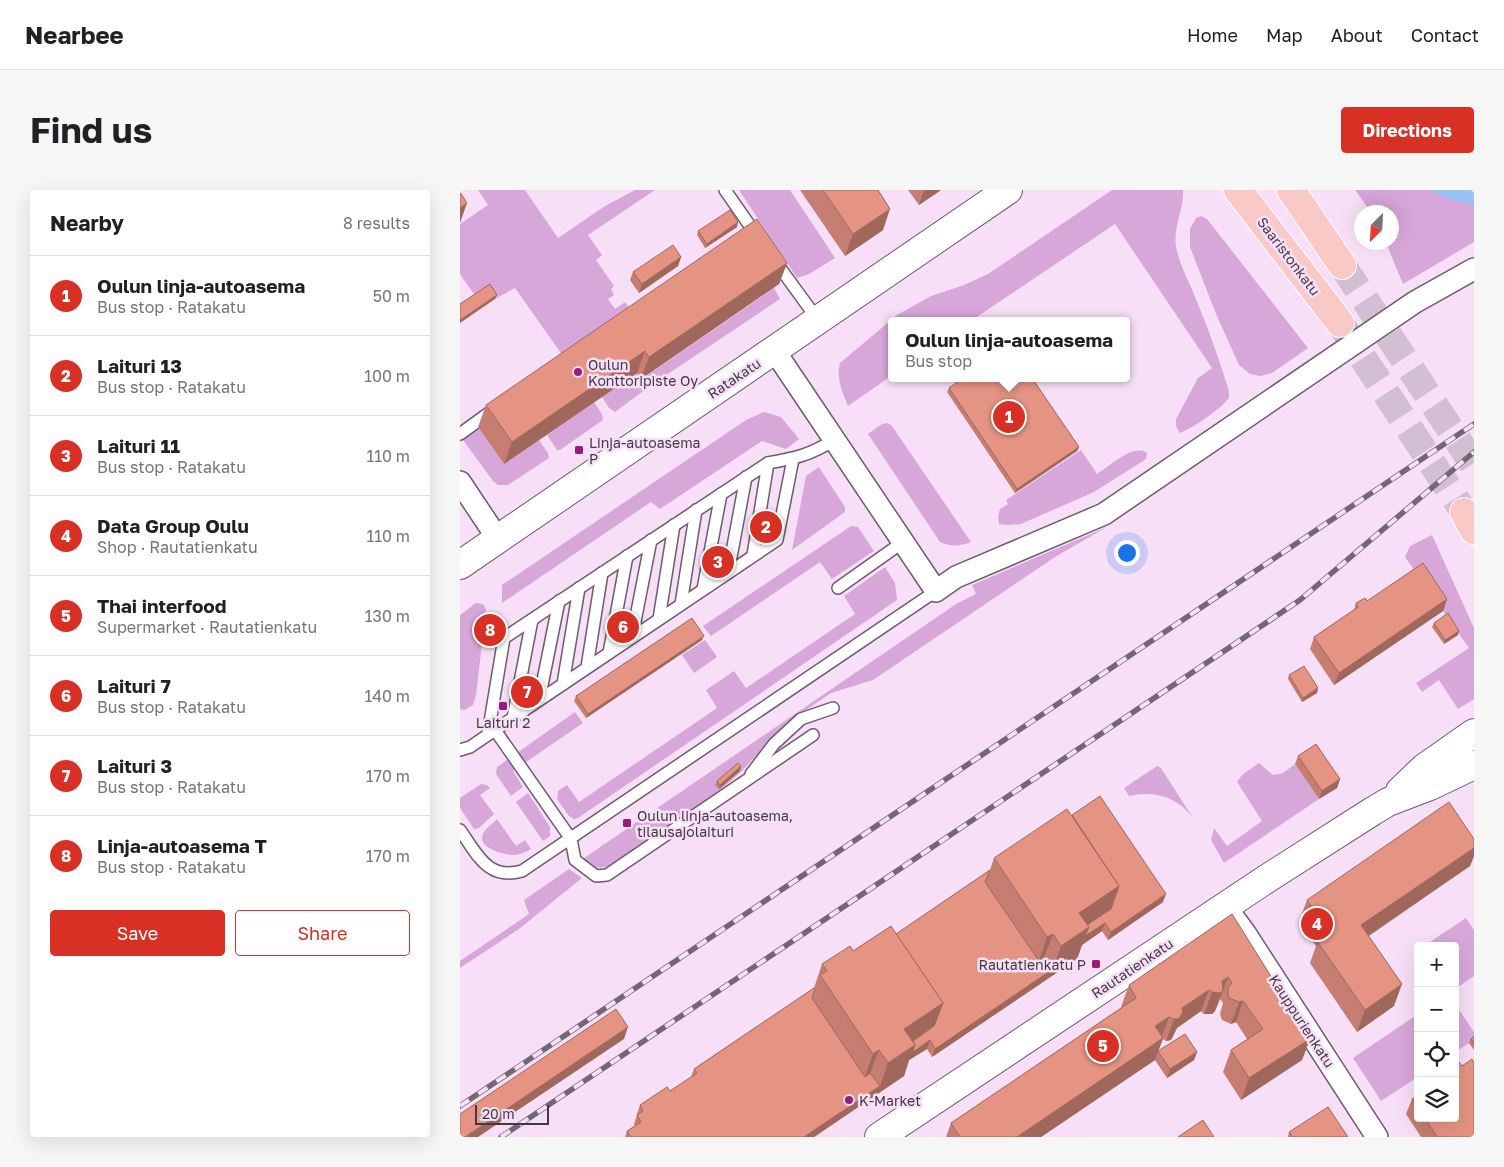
<!DOCTYPE html>
<html lang="en">
<head>
<meta charset="utf-8">
<style>
  body { margin:0; font-family:"Golos Text",sans-serif; background:#f6f6f6; color:#202124 }
  .controls { position:absolute; right:15px; bottom:15px; display:grid; overflow:hidden; border-radius:5px; box-shadow:0 5px 20px #0002 }
  .controls button { width:45px; height:45px; display:grid; place-items:center; padding:0; border:0; border-bottom:1px solid #e0e0e0; background:#fff; color:#202124; font:25px sans-serif }
  .compass { position:absolute; left:894px; top:15px; width:45px; height:45px; border-radius:50%; background:#fff; box-shadow:0 5px 20px #0002; rotate:204deg }
  .scale { position:absolute; left:15px; bottom:12px; width:74px; box-sizing:border-box; padding-left:5px; border:2px solid #423942; border-top:0; font-size:14px; line-height:18px; white-space:nowrap; color:#423942; -webkit-text-stroke:4px #f7e0f7; paint-order:stroke }
  .you { position:absolute; left:666px; top:362px; width:18px; height:18px; margin:-12px; border:4px solid #fff; border-radius:50%; background:#1a73e8; box-shadow:0 0 0 8px #1a73e833 }
  .badge { display:grid; place-items:center; width:32px; height:32px; border-radius:50%; background:#d93025; color:#fff; font-size:16px; font-weight:700 }
  .pin { position:absolute; translate:-50% -50%; border:2px solid #fff; box-shadow:0 1px 5px #0006 }
  .popup { position:absolute; left:428px; top:127px; width:242px; height:65px; box-sizing:border-box; display:grid; place-content:center; border-radius:5px; background:#fff; filter:drop-shadow(0 1px 4px #0005); font-size:16px; white-space:nowrap; color:#757577 }
  .popup b { font-size:19px; color:#202124 }
  .popup::after { content:''; position:absolute; left:50%; top:100%; margin-left:-10px; border:10px solid transparent; border-top-color:#fff }
  .list { margin:0; padding:0; list-style:none }
  h2 { display:flex; justify-content:space-between; align-items:center; height:65px; margin:0; padding:0 20px; font-size:21px }
  h2 small { font-size:16px; font-weight:400; color:#757577 }
  .list li { display:grid; grid-template-columns:32px 1fr auto; gap:15px; align-items:center; box-sizing:border-box; height:80px; padding:0 20px; border-top:1px solid #e0e0e0 }
  .list b { display:block; font-size:19px; white-space:nowrap }
  .list p { margin:0; font-size:16px; white-space:nowrap; color:#757577 }
  .list em { font-size:16px; font-style:normal; color:#757577 }
  .actions { display:flex; gap:10px; padding:15px 20px }
  .actions a { flex:1; padding:11px 0; border:1px solid #d93025; border-radius:5px; text-align:center; font-size:18px; color:#d93025 }
  .actions .main { background:#d93025; color:#fff }
  .icon { flex:none; width:28px; height:28px; fill:none; stroke:currentColor; stroke-width:2; stroke-linecap:round; stroke-linejoin:round }
  .map { position:relative; flex:none; width:1014px; height:947px; overflow:hidden; border-radius:5px }
  header { display:flex; align-items:center; gap:30px; box-sizing:border-box; height:70px; padding:0 25px; background:#fff; border-bottom:1px solid #e0e0e0 }
  header strong { font-size:24px }
  nav { display:flex; gap:28px; margin-inline-start:auto; font-size:18px }
  .intro { display:flex; align-items:center; justify-content:space-between; box-sizing:border-box; height:120px; padding:0 30px }
  h1 { margin:0; font-size:35px }
  .button { padding:12px 22px; border-radius:5px; background:#d93025; color:#fff; font-size:18px; font-weight:700 }
  main { display:flex; gap:30px; padding:0 30px }
  aside { flex:1; background:#fff; border-radius:5px; box-shadow:0 5px 20px #0002 }
  .map>svg:first-child { display:block }
  .green { fill:#d8a7da }
  .water { fill:#9ac3f4 }
  .lines { fill:none; stroke-linecap:round; stroke-linejoin:round }
  .primary-tunnel { stroke:#d3bfd3; stroke-width:28; stroke-dasharray:28 14; stroke-linecap:butt }
  .service-casing { stroke:#6e5b6e; stroke-width:14 }
  .minor-casing { stroke:#6e5b6e; stroke-width:24 }
  .tertiary-casing { stroke:#6e5b6e; stroke-width:30 }
  .primary-casing { stroke:#fff; stroke-width:30 }
  .service { stroke:#fff; stroke-width:11 }
  .minor { stroke:#fff; stroke-width:21 }
  .tertiary { stroke:#fff; stroke-width:28 }
  .primary { stroke:#f9c9c7; stroke-width:28 }
  .rail-casing { stroke:#746774; stroke-width:5.5 }
  .rail { stroke:#f7e0f7; stroke-width:4; stroke-dasharray:11; stroke-linecap:butt }
  .wall { fill:#c57e71 }
  .shaded-wall { fill:#a0675c }
  .building { fill:#e59383; stroke:#a0675c }
  .poi-dot { fill:#961e79; stroke:#f7e0f7; stroke-width:2 }
  .labels { text-anchor:middle; dominant-baseline:central; stroke-width:5; stroke-linejoin:round; paint-order:stroke }
  .street-label { font-size:14px; fill:#423942; stroke:#f7e0f7 }
  .poi-label { font-size:14px; fill:#423942; stroke:#f7e0f7; text-anchor:start }
</style>
</head>
<body>
<header>
<strong>Nearbee</strong>
<nav><a>Home</a><a>Map</a><a>About</a><a>Contact</a></nav>
</header>
<div class="intro"><h1>Find us</h1><a class="button">Directions</a></div>
<main>
<aside>
<h2>Nearby<small>8 results</small></h2>
<ul class="list">
<li><span class="badge">1</span><div><b>Oulun linja-autoasema</b><p>Bus stop · Ratakatu</p></div><em>50 m</em></li>
<li><span class="badge">2</span><div><b>Laituri 13</b><p>Bus stop · Ratakatu</p></div><em>100 m</em></li>
<li><span class="badge">3</span><div><b>Laituri 11</b><p>Bus stop · Ratakatu</p></div><em>110 m</em></li>
<li><span class="badge">4</span><div><b>Data Group Oulu</b><p>Shop · Rautatienkatu</p></div><em>110 m</em></li>
<li><span class="badge">5</span><div><b>Thai interfood</b><p>Supermarket · Rautatienkatu</p></div><em>130 m</em></li>
<li><span class="badge">6</span><div><b>Laituri 7</b><p>Bus stop · Ratakatu</p></div><em>140 m</em></li>
<li><span class="badge">7</span><div><b>Laituri 3</b><p>Bus stop · Ratakatu</p></div><em>170 m</em></li>
<li><span class="badge">8</span><div><b>Linja-autoasema T</b><p>Bus stop · Ratakatu</p></div><em>170 m</em></li>
</ul>
<div class="actions"><a class="main">Save</a><a>Share</a></div>
</aside>
<div class="map">
<svg width="1014" height="947" viewBox="0 0 1014 947">
  <rect width="100%" height="100%" fill="#f7e0f7"/>
  <g class="green">
    <path d="M18,0H65L98,48L145,16L175,0H195L128,45L142,65L136,70L154,96L151,99L154,105L148,109L155,119L165,112L176,129L103,166L55,98L35,109L16,107L0,84V34L28,15Z"/>
    <path d="M279,0H330L375,68L349,84L337,88Z"/>
    <path d="M652,0H723C724,20 713,37 716,57C720,77 731,95 738,114C750,143 760,172 769,201V208C759,220 735,237 720,243L716,236V229L738,188L752,178L655,34L511,131H432L431,186L388,216C382,201 376,189 380,173L437,125L471,106L504,95L528,84Z"/>
    <path d="M895,0H1014V52L943,94L926,53L932,52V22H911Z"/>
    <path d="M741,26L747,29L848,158L812,183L801,186L790,184L779,175L756,124L730,57V39L736,28Z"/>
    <path d="M314,98L320,109L190,196L155,222L149,218L142,207L177,183L182,189Z"/>
    <path d="M134,212L142,224L143,230L100,260H97L87,245Z"/>
    <path d="M304,222L321,227L339,249L326,259L302,251L200,319L191,312L42,413V395L286,230Z"/>
    <path d="M428,233L432,236L511,352C500,356 491,357 480,352L408,244L422,234Z"/>
    <path d="M18,237L44,274L79,250L88,263L89,268L48,295H38L33,291L3,250V249Z"/>
    <path d="M621,260L637,284C650,276 673,253 687,263L686,269L634,302L561,334L548,335L539,334L538,327L540,319L548,314L546,310Z"/>
    <path d="M359,277L385,317V322L332,360L346,286Z"/>
    <path d="M391,336L398,337L414,361L372,389L360,372L251,446L243,436Z"/>
    <path d="M647,337L595,367L413,490L371,503L349,518L325,534L282,581L249,610L149,676C138,679 133,678 124,671V668L496,414L516,404L512,395Z"/>
    <path d="M972,345L1014,438V509L998,519L979,490L962,502L956,493L1009,458L945,367L950,356Z"/>
    <path d="M425,377L435,393L437,410L118,628L114,629L109,626L97,609L98,601L107,595L119,612L257,518L246,500L274,481L286,498L395,424L384,406Z"/>
    <path d="M16,413L23,414L26,419L16,505L13,515L4,520L0,519V425Z"/>
    <path d="M245,450L257,467L234,483L222,465Z"/>
    <path d="M115,522L123,533L53,581L63,597L51,606L36,584L37,577Z"/>
    <path d="M799,573L813,585L823,583L835,574L859,609L764,673L751,650L754,638L767,656L802,631L777,592L782,585Z"/>
    <path d="M697,576L701,578L733,628C718,607 694,600 669,606L664,598Z"/>
    <path d="M21,594L27,595L30,598L20,605L34,624L19,638L14,639L0,618V608Z"/>
    <path d="M68,603L90,637V646L83,651L56,612Z"/>
    <path d="M37,629L56,656L65,650L71,659C66,662 61,664 56,665C46,666 16,658 23,644C25,638 33,634 37,629Z"/>
    <path d="M109,679L122,688L59,739L0,778V771L69,724L64,710Z"/>
    <path d="M1006,728L1014,740V786L995,799V756H964Z"/>
    <path d="M995,814L1014,842V850L995,862Z"/>
    <path d="M958,824V887L921,911L893,868Z"/>
  </g>
  <path class="water" d="M970,0H1014V15L988,9Z"/>
  <g class="lines">
    <g class="primary-tunnel">
      <path d="M882,75L1014,275"/>
      <path d="M880,133L1004,322"/>
    </g>
    <g class="service-casing">
      <g id="service">
        <path d="M265,0L297,46"/>
        <path d="M315,71L358,130"/>
        <path d="M0,244L33,220"/>
        <path d="M293,365L308,273"/>
        <path d="M268,383L286,287"/>
        <path d="M378,398L443,352"/>
        <path d="M243,399L261,304"/>
        <path d="M221,414L236,320"/>
        <path d="M199,429L214,335"/>
        <path d="M172,447L191,350"/>
        <path d="M149,463L167,366"/>
        <path d="M127,477L142,383"/>
        <path d="M103,494L119,398"/>
        <path d="M79,510L99,411"/>
        <path d="M53,528L72,430"/>
        <path d="M35,540L111,649L115,670L136,686L147,685L353,545"/>
        <path d="M28,544L44,448L308,273C336,268 350,265 374,250"/>
        <path d="M0,560L10,557L35,540L317,350L333,269"/>
        <path d="M291,584L314,554L341,529L373,518"/>
        <path d="M0,640C17,664 28,691 62,681L476,401"/>
      </g>
    </g>
    <g class="minor-casing">
      <g id="minor">
        <path d="M314,160L476,401L496,387L644,324L955,112L1014,79"/>
        <path d="M0,292L38,349"/>
        <path d="M765,716L785,743L917,947"/>
      </g>
    </g>
    <g class="tertiary-casing">
      <g id="tertiary">
        <path d="M0,375L548,0"/>
        <path d="M940,601L964,578L1014,543"/>
        <path d="M419,947L808,688L913,621L928,612L970,596L1014,575"/>
      </g>
    </g>
    <g class="primary-casing">
      <g id="primary">
        <path d="M778,0L880,133"/>
        <path d="M831,0L882,75"/>
        <path d="M1004,322L1014,340"/>
      </g>
    </g>
    <use href="#service" class="service"/>
    <use href="#minor" class="minor"/>
    <use href="#tertiary" class="tertiary"/>
    <use href="#primary" class="primary"/>
    <g class="rail-casing">
      <g id="rail">
        <path d="M0,916L1014,234"/>
        <path d="M41,947L840,410L1014,262"/>
      </g>
    </g>
    <use href="#rail" class="rail"/>
  </g>
  <g class="wall">
    <path d="M340,0H418L423,40L385,66Z"/>
    <path d="M448,0H481L459,15Z"/>
    <path d="M277,37L245,58L237,45L238,41Z"/>
    <path d="M221,67L218,76L179,103L170,90L173,82Z"/>
    <path d="M327,73L319,94L181,189L177,183L44,274L18,237L26,215Z"/>
    <path d="M489,198L619,257L617,261L555,303L487,202Z"/>
    <path d="M987,409L983,421L874,495L850,459L854,447L894,420L896,413L907,411Z"/>
    <path d="M974,433L998,445L984,454L972,437Z"/>
    <path d="M242,450L126,528L114,511L116,506Z"/>
    <path d="M829,485L858,498L857,503L842,512L828,489Z"/>
    <path d="M838,566L880,589L877,598L859,609L835,574Z"/>
    <path d="M281,576L280,581L259,599L255,595L257,591Z"/>
    <path d="M612,625L703,712L648,750L642,741L622,755L617,769L472,867L467,859L449,870L444,886L354,947H165L167,941L175,936L174,934L177,925V924L180,915L210,901L231,887L234,879L354,798L362,774L436,744L530,680L534,668Z"/>
    <path d="M1014,649V666L1010,676L909,746L934,816L897,842L850,773L856,756L839,732L847,710Z"/>
    <path d="M772,724L850,849L842,870L781,910L763,882L771,860L787,849L776,832L771,834L762,830L760,824L763,813L760,809L755,821L752,824H744L741,821L717,838L711,850L706,851L703,849L698,861L737,862L734,870L707,888L695,870L581,947H486L491,933L661,818V817L669,795Z"/>
    <path d="M1014,846V860L1009,853L1011,849Z"/>
    <path d="M995,874L1002,876L1014,947H961L946,924L952,909L958,905V928H995Z"/>
    <path d="M829,942L888,947H828Z"/>
  </g>
  <g class="shaded-wall">
    <path d="M464,0H481L459,15Z"/>
    <path d="M7,13L0,33V18Z"/>
    <path d="M430,19L423,40L385,66L393,44Z"/>
    <path d="M278,32L277,37L245,58L247,54Z"/>
    <path d="M221,67L218,76L179,103L182,94Z"/>
    <path d="M327,73L319,94L181,189L189,167Z"/>
    <path d="M37,105L35,109L0,133V130Z"/>
    <path d="M185,161L177,183L44,274L52,252Z"/>
    <path d="M619,257L617,261L555,303L557,299Z"/>
    <path d="M987,409L983,421L874,495L879,483Z"/>
    <path d="M999,441L998,445L984,454L985,450Z"/>
    <path d="M244,446L242,450L126,528L128,524Z"/>
    <path d="M858,498L857,503L842,512L843,508Z"/>
    <path d="M281,576L280,581L259,599L260,595Z"/>
    <path d="M880,589L877,598L859,609L862,601Z"/>
    <path d="M1014,658V666L1010,676L893,756L901,735Z"/>
    <path d="M659,696L642,741L622,755L617,769L472,867L475,859L593,779L601,756L619,723Z"/>
    <path d="M706,704L703,712L648,750L651,742Z"/>
    <path d="M593,744L581,775L576,779L587,747Z"/>
    <path d="M768,787L755,821L752,824H744L752,802L762,791Z"/>
    <path d="M942,794L934,816L897,842L905,820Z"/>
    <path d="M749,800L741,821L717,838L711,850L706,851L714,829L722,818Z"/>
    <path d="M783,811L776,832L771,834L779,812Z"/>
    <path d="M483,813L467,859L449,870L444,886L354,947H344L420,896L428,873L444,839Z"/>
    <path d="M709,827L701,848L695,836Z"/>
    <path d="M168,837L164,849L18,947H5Z"/>
    <path d="M703,848L695,870L581,947H557Z"/>
    <path d="M850,849L842,870L781,910L789,888Z"/>
    <path d="M419,860L407,891L402,895L413,864Z"/>
    <path d="M737,862L734,870L707,888L710,879Z"/>
  </g>
  <g class="building">
    <path d="M363,0H418L430,19L393,44Z"/>
    <path d="M0,2L7,13L0,18Z"/>
    <path d="M270,20L278,32L247,54L238,41Z"/>
    <path d="M297,29L327,73L189,167L185,161L52,252L26,215Z"/>
    <path d="M213,55L221,67L182,94L173,82Z"/>
    <path d="M30,94L37,105L0,130V114Z"/>
    <path d="M503,188H572L619,257L557,299L489,198Z"/>
    <path d="M963,373L987,409L879,483L854,447L898,417L896,413L905,408L907,411Z"/>
    <path d="M988,423L999,441L985,450L974,433Z"/>
    <path d="M232,428L244,446L128,524L116,506Z"/>
    <path d="M844,476L858,498L843,508L829,485Z"/>
    <path d="M856,554L880,589L862,601L838,566Z"/>
    <path d="M278,573L281,576L260,595L257,591Z"/>
    <path d="M640,606L706,704L651,742L645,733L625,746L629,737L627,735L651,719L659,696L612,625Z"/>
    <path d="M989,612L1014,649V658L901,735L942,794L905,820L857,751L869,743L847,710Z"/>
    <path d="M607,619L659,696L619,723L629,737L601,756L593,744L587,747L534,668Z"/>
    <path d="M530,680L525,692L579,771L584,767L593,779L475,859L470,850L453,862L455,855L453,851L474,836L483,813L436,744Z"/>
    <path d="M772,724L850,849L789,888L771,860L803,839L783,811L779,812L769,808L768,803V798L772,793L768,787L762,791L763,800L760,803L752,802L749,800L722,818L723,822L719,829H714L709,827L695,836L703,848L557,947H500L491,933L676,808L669,795Z"/>
    <path d="M431,736L483,813L444,839L455,855L428,873L419,860L413,864L360,785L367,781L362,774L390,756L393,761Z"/>
    <path d="M354,798L355,799L352,808L405,887L410,883L420,896L344,947H171L167,941L181,932L177,925L183,921L180,915L207,897L210,901L237,883L234,879Z"/>
    <path d="M156,819L168,837L5,947H0V924Z"/>
    <path d="M725,844L737,862L710,879L698,861Z"/>
    <path d="M1014,846V854L1011,849Z"/>
    <path d="M1012,869L1014,873V947H977L965,928H995V880L997,879L995,876V874L999,872L1002,876Z"/>
    <path d="M958,905V918L952,909Z"/>
    <path d="M868,917L888,947H833L829,942Z"/>
    <path d="M743,930L754,947H718Z"/>
  </g>
  <g class="poi-dot">
    <circle cx="118" cy="182" r="5"/>
    <rect x="114" y="255" width="10" height="10" rx="2.5"/>
    <rect x="38" y="511" width="10" height="10" rx="2.5"/>
    <rect x="162" y="628" width="10" height="10" rx="2.5"/>
    <rect x="631" y="769" width="10" height="10" rx="2.5"/>
    <circle cx="389" cy="910" r="5"/>
  </g>
  <g class="labels">
    <g class="street-label">
      <text transform="translate(829 66) rotate(53)">Saaristonkatu</text>
      <text transform="translate(274 188) rotate(-34)">Ratakatu</text>
      <text transform="translate(672 778) rotate(-34)">Rautatienkatu</text>
      <text transform="translate(842 831) rotate(57)">Kauppurienkatu</text>
    </g>
    <g class="poi-label">
      <text x="128" y="174">Oulun<tspan x="128" dy="16">Konttoripiste Oy</tspan></text>
      <text x="129" y="252">Linja-autoasema<tspan x="129" dy="16">P</tspan></text>
      <text x="43" y="532" text-anchor="middle">Laituri 2</text>
      <text x="177" y="625">Oulun linja-autoasema,<tspan x="177" dy="16">tilausajolaituri</tspan></text>
      <text x="626" y="774" text-anchor="end">Rautatienkatu P</text>
      <text x="399" y="910">K-Market</text>
    </g>
  </g>
</svg>
<div class="controls">
<button>+</button>
<button>−</button>
<button><svg class="icon" aria-label="locate" viewBox="0 0 24 24"><circle cx="12" cy="12" r="6"/><path d="M12 2v4M12 18v4M2 12h4M18 12h4"/></svg></button>
<button><svg class="icon" aria-label="layers" viewBox="0 0 24 24"><path d="M12 4l9 5-9 5-9-5zM3 14l9 5 9-5"/></svg></button>
</div>
<svg class="compass" viewBox="-18 -18 36 36"><path d="M0-13l5 13h-10z" fill="#e53935"/><path d="M0 13l5-13h-10z" fill="#757577"/></svg>
<div class="scale">20 m</div>
<div class="you"></div>
<div class="pin badge" style="left:549px;top:227px">1</div>
<div class="popup"><b>Oulun linja-autoasema</b>Bus stop</div>
<div class="pin badge" style="left:306px;top:337px">2</div>
<div class="pin badge" style="left:258px;top:372px">3</div>
<div class="pin badge" style="left:857px;top:734px">4</div>
<div class="pin badge" style="left:643px;top:856px">5</div>
<div class="pin badge" style="left:163px;top:437px">6</div>
<div class="pin badge" style="left:67px;top:502px">7</div>
<div class="pin badge" style="left:30px;top:440px">8</div>
</div>
</main>
</body>
</html>
